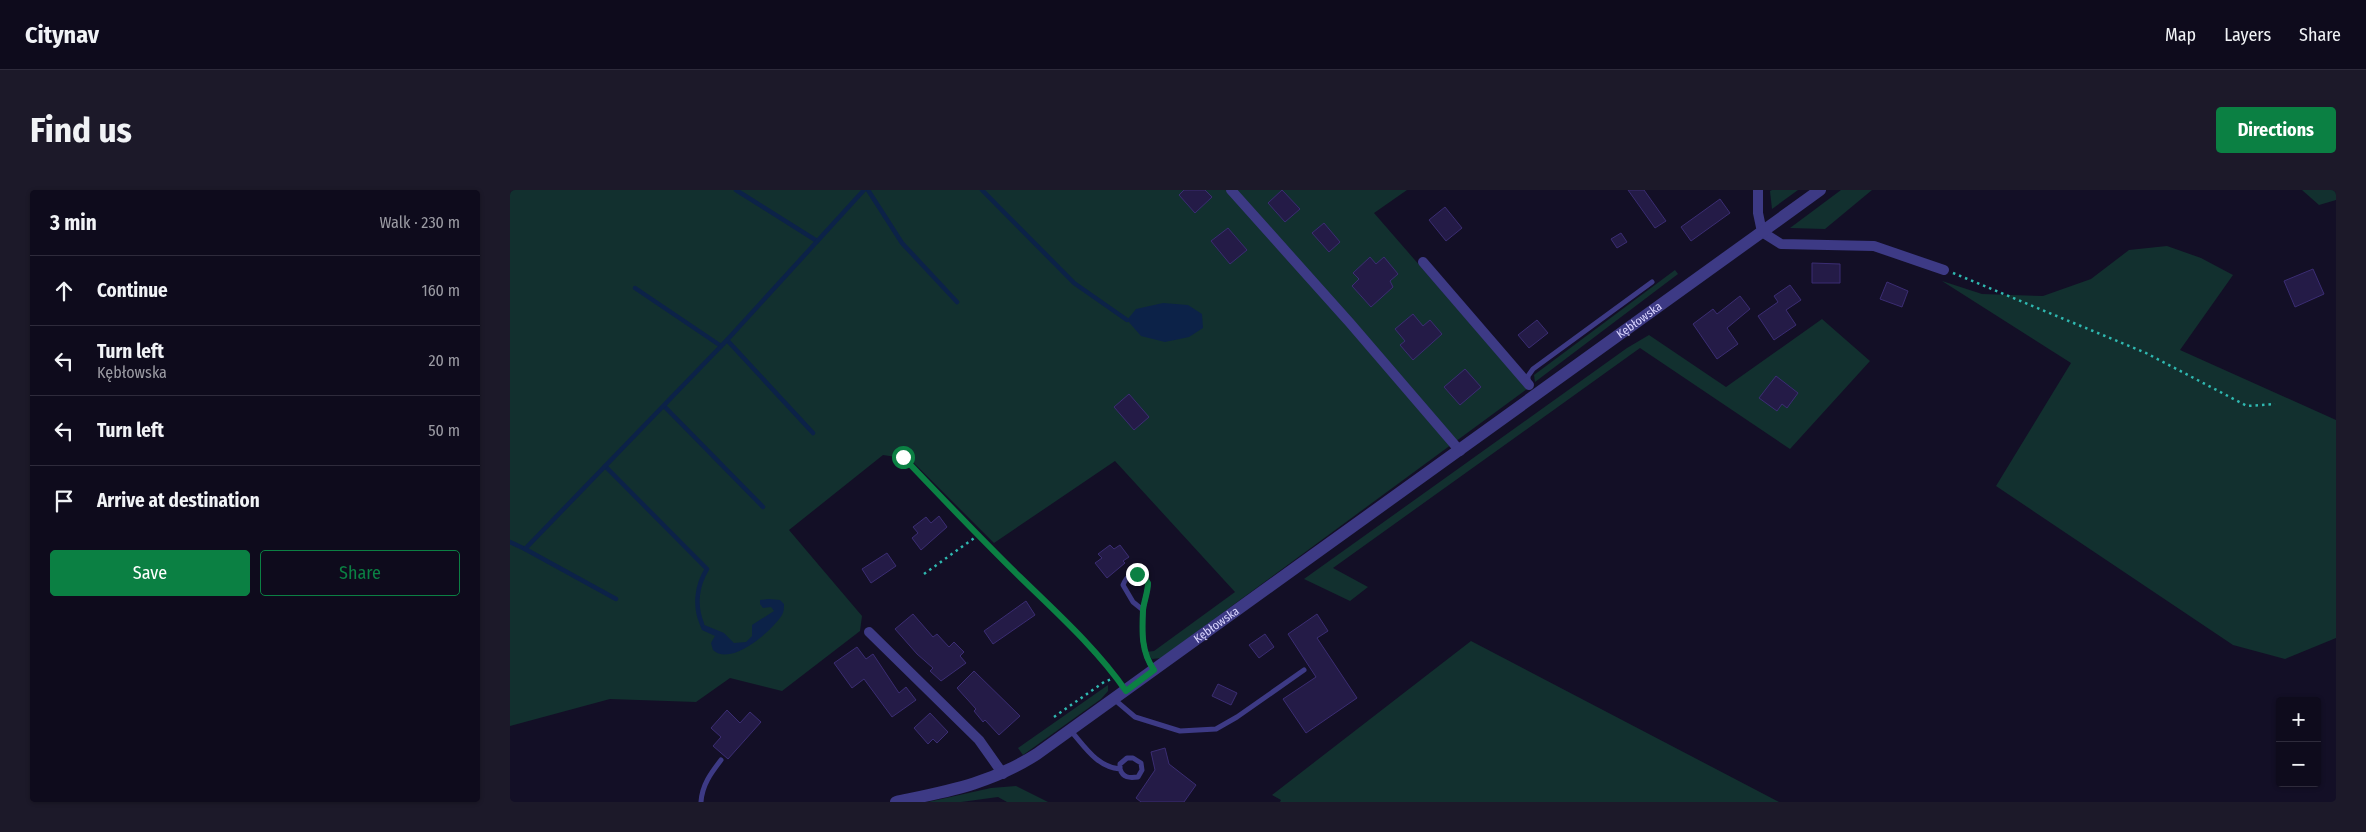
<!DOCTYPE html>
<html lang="en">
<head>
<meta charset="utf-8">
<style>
  body { margin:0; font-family:"Fira Sans Condensed",sans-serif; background:#1c1929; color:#f1f3f6 }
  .controls { position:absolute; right:15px; bottom:15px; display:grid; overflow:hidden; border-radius:5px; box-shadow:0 1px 4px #0004 }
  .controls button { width:45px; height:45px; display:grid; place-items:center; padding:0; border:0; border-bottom:1px solid #2e2b3b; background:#0e0b1c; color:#f1f3f6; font:25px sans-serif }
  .stop { position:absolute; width:15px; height:15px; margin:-11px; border:4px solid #0b8043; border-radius:50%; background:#fff }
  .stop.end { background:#0b8043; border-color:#fff; box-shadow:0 1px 5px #0008 }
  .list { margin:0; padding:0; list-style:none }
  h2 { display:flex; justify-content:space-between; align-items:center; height:65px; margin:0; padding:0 20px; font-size:21px }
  h2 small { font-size:16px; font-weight:400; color:#9b9ba3 }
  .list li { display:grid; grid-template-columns:32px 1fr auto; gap:15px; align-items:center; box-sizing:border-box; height:70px; padding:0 20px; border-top:1px solid #2e2b3b }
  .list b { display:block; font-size:19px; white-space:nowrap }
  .list p { margin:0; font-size:16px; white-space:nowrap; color:#9b9ba3 }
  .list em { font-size:16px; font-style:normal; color:#9b9ba3 }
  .actions { display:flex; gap:10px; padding:15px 20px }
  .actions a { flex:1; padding:11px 0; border:1px solid #0b8043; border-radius:5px; text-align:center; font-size:18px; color:#0b8043 }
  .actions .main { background:#0b8043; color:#fff }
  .icon { flex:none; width:28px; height:28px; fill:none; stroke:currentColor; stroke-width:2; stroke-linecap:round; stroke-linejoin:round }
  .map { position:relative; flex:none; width:1826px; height:612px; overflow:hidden; border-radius:5px }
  header { display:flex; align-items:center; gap:30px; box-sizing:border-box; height:70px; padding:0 25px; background:#0e0b1c; border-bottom:1px solid #2e2b3b }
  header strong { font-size:24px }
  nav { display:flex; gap:28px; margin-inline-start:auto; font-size:18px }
  .intro { display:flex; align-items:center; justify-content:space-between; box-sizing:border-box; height:120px; padding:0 30px }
  h1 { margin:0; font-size:35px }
  .button { padding:12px 22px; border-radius:5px; background:#0b8043; color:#fff; font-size:18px; font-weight:700 }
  main { display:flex; gap:30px; padding:0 30px }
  aside { flex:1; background:#0e0b1c; border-radius:5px; box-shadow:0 1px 4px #0004 }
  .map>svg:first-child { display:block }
  .green { fill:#12302f }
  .water { fill:#0c2248 }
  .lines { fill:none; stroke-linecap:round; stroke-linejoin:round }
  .stream { stroke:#0c2248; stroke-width:4.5 }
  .building { fill:#241b47; stroke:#3b2d73 }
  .path { stroke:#2fb8b0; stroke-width:2.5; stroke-dasharray:2.5 4; stroke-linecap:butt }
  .service { stroke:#3d3a85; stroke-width:5 }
  .minor { stroke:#3d3a85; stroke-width:10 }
  .tertiary { stroke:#3d3a85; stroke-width:12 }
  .route { stroke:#0b8043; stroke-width:6 }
  .labels { text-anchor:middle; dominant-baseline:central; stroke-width:4.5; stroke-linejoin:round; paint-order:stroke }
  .street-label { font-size:12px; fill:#d9d4ff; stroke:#130f26 }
</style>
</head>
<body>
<header>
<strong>Citynav</strong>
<nav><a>Map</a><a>Layers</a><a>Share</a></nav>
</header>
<div class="intro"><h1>Find us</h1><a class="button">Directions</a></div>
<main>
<aside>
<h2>3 min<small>Walk · 230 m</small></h2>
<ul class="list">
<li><svg class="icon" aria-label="ahead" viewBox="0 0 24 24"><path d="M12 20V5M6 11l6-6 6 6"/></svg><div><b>Continue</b></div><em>160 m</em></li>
<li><svg class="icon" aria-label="left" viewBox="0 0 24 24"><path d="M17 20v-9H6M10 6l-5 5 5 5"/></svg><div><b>Turn left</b><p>Kębłowska</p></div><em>20 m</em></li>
<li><svg class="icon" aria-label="left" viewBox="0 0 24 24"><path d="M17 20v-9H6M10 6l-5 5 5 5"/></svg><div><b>Turn left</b></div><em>50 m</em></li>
<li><svg class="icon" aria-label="arrive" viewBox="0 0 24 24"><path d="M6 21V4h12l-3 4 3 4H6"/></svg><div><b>Arrive at destination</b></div></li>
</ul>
<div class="actions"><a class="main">Save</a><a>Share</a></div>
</aside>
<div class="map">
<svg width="1826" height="612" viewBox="0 0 1826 612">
  <rect width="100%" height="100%" fill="#130f26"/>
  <g class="green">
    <path d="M0,0H897L864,23L1017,199L651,468L642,469L636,462L644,461L725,402L605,271L484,353L392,261L386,267L373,265L279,340L352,426L350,441L272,501L220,488L186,512L100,509L0,536Z"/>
    <path d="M1262,0H1288L1262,19L1260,1Z"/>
    <path d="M1331,0H1362L1315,39L1280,38Z"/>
    <path d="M1792,0H1826V10L1809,15Z"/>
    <path d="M1657,56L1691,68L1723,85L1670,160L1826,230V448L1775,469L1723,455L1486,296L1561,173L1432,91L1472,104L1533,106L1581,89L1619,60Z"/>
    <path d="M1165,80L1168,84L1025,192L1024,185Z"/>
    <path d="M1312,129L1360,171L1280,259L1130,158L823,378L858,397L840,411L794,389L1117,158L1139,145L1216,197Z"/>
    <path d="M961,451L1269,612H770L771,610L762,605Z"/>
    <path d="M598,495V501L591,509L513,565L508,558Z"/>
    <path d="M506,596L538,612H497L488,607L451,612H418L481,598Z"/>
  </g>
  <g class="water">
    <path d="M653,113L678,115L692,124L693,138L679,147L655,152L631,146L617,130L626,119Z"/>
    <path d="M259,409L270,410L274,414C274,417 274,422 272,425C262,441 221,477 203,460L201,453L205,446L192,440L190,435L192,434L214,443L224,453L236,452L242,446V435L264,421L261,417L253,418L250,414V410Z"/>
  </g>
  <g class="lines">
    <g class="stream">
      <path d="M226,0L307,51"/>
      <path d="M358,0L392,53L447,112"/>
      <path d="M472,0L564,93L617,130"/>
      <path d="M125,98L211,156"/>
      <path d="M217,150L303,243"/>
      <path d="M154,216L253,317"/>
      <path d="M95,276L197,379C187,395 184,415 192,434"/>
      <path d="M0,352L15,359"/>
      <path d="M106,409L15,359L217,150L354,0"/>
    </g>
  </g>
  <g class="building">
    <path d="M674,0H695L702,7L685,23L669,5Z"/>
    <path d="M772,0L790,19L775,32L758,13Z"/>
    <path d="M1118,0H1134L1156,31L1145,38Z"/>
    <path d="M1210,9L1220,23L1181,51L1171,37Z"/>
    <path d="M935,17L952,38L936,51L919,30Z"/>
    <path d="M814,33L830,52L819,62L802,43Z"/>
    <path d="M718,38L737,60L720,74L701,51Z"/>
    <path d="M1111,43L1117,52L1107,58L1101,49Z"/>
    <path d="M860,67L866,74L874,67L888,84L880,91L883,97L861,117L842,96L849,89L843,83Z"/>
    <path d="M1302,73L1330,74V93H1302Z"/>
    <path d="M1803,79L1814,104L1785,117L1774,91Z"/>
    <path d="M1377,92L1398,101L1392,117L1370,109Z"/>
    <path d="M1280,95L1291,110L1276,120L1286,135L1264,150L1248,126L1268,112L1264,106Z"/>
    <path d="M1230,106L1240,119L1217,138L1228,154L1207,169L1183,134L1203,119L1207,124Z"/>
    <path d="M903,124L913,136L920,130L932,144L903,170L890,155L895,151L885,139Z"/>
    <path d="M1027,130L1038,143L1019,158L1008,145Z"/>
    <path d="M955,179L971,197L950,215L934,197Z"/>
    <path d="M1266,186L1288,203L1277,218L1272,214L1267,221L1249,208Z"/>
    <path d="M619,204L639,227L624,240L604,217Z"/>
    <path d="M429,326L437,337L411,360L402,348L408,343L403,337L416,327L421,333Z"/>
    <path d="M600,355L604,359L610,355L619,367L613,371L615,373L597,388L585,373L592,368L588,364Z"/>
    <path d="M377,363L386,376L361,393L352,379Z"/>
    <path d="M516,411L525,425L483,454L474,441Z"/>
    <path d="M403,424L423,447L427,444L439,457L444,452L454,462L450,466L456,473L431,491L420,481L423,478L407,464L385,439Z"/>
    <path d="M807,424L818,441L807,448L847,508L796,543L773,509L806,487L778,444Z"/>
    <path d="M755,444L764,457L749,468L739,455Z"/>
    <path d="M347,457L356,469L363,464L389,503L396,497L406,510L382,527L354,489L342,498L324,473Z"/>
    <path d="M464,481L510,526L489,545L475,530L473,532L464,521L466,519L447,498Z"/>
    <path d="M708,494L727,503L721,515L702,506Z"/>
    <path d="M217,520L230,533L240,522L251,532L218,569L203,556L211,547L201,538Z"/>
    <path d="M420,523L438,542L427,553L423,549L418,554L404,538Z"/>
    <path d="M655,558L659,574L686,595L674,612H631L626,608L645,580L641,562Z"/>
  </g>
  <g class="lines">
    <g class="path">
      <path d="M1443,83L1636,163L1737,216L1765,214"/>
      <path d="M393,267L468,345L560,436L609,491"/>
      <path d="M414,384L467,346"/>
      <path d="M544,527L594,492L607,487"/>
    </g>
    <g class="service">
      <path d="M1018,191V186L1023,179L1142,92"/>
      <path d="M633,420L623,412L613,395C617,385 622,382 633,385L638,393C638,402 634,411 633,420C632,442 631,462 644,480"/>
      <path d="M605,510L625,527L670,541L706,539L727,527L794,480"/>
      <path d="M561,541C575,557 587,577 610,579C613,588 619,588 628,587L632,580L631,573L623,568H617L610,574V579"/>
      <path d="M191,612C192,595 201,583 211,570"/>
    </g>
    <g class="minor">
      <path d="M721,0L840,133L950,261"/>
      <path d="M1248,0V23L1252,42L1271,54L1364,56L1434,80"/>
      <path d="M913,72L1019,195"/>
      <path d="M359,442L469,550L493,584"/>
    </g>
    <path class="tertiary" id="s1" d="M386,612C438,601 480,594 527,564L1310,0"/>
  </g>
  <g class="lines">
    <path class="route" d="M393,267C432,308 470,348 510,387C547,423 587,459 616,501L644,480C631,462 632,442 633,420C634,411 638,402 638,393L633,385L627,384"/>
  </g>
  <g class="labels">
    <g class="street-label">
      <text stroke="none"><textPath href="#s1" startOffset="892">Kębłowska</textPath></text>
      <text stroke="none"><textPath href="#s1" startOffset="371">Kębłowska</textPath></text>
    </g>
  </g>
</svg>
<div class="controls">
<button>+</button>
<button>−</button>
</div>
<div class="stop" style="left:393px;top:267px"></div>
<div class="stop end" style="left:627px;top:384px"></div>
</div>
</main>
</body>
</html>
